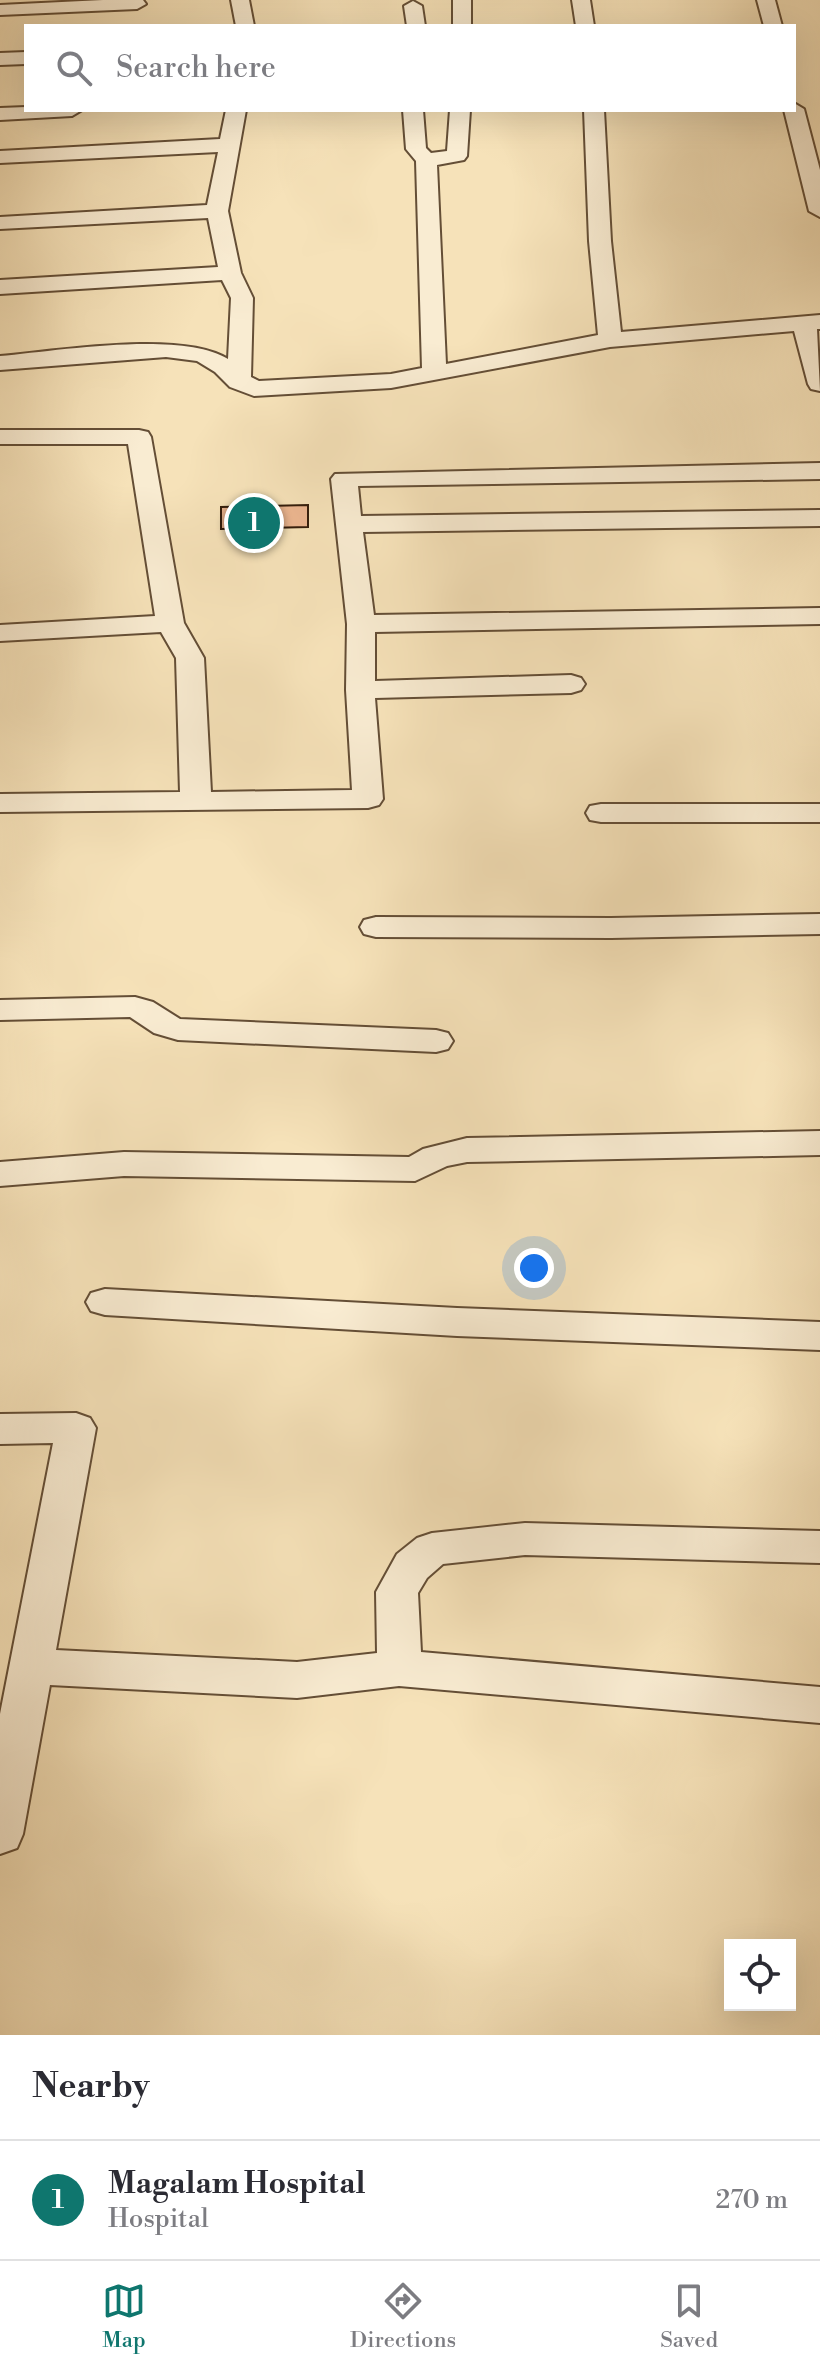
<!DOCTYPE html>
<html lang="en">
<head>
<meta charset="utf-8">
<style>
  body { margin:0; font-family:"Libre Bodoni",serif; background:#f7f7f7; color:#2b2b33 }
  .controls { position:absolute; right:24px; bottom:24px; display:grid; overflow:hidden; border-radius:0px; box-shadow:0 8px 32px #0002 }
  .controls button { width:72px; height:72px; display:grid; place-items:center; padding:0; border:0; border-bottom:2px solid #e1e1e2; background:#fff; color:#2b2b33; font:40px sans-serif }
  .you { position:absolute; left:534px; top:1268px; width:28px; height:28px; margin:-20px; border:6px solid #fff; border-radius:50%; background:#1a73e8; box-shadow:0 0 0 12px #1a73e833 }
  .badge { display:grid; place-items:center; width:52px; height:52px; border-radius:50%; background:#0f766e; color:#fff; font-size:26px; font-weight:700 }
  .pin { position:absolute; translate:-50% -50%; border:4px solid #fff; box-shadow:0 2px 8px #0006 }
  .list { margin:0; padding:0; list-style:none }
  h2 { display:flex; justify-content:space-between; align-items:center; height:104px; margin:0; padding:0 32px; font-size:34px }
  h2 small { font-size:26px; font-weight:400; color:#7c7c81 }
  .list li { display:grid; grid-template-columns:52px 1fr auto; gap:24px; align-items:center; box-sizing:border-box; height:120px; padding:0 32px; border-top:2px solid #e1e1e2 }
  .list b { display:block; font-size:30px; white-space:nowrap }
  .list p { margin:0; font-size:26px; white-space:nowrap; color:#7c7c81 }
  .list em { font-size:26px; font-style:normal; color:#7c7c81 }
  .icon { flex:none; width:44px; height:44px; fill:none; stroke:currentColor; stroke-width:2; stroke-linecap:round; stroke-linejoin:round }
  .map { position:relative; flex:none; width:820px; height:2035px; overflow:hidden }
  .search { position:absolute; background:#fff; box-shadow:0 8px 32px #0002; left:24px; right:24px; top:24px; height:88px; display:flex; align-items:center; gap:20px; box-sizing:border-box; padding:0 28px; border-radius:0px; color:#7c7c81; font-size:30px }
  .sheet { height:224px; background:#fff }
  nav { display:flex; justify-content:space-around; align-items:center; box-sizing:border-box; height:112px; border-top:2px solid #e1e1e2; background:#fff; font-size:22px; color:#7c7c81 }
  nav a { display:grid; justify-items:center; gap:4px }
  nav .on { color:#0f766e }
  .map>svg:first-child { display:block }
  .building { fill:#edb791; stroke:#341d0b; stroke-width:2 }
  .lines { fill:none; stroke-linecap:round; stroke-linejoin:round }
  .minor-casing { stroke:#644e36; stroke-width:4 }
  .minor { fill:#f9ecd2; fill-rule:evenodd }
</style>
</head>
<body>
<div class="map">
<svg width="820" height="2035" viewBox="0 0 820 2035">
  <rect width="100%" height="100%" fill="#f6e2b9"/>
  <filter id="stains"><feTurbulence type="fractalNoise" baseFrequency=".0025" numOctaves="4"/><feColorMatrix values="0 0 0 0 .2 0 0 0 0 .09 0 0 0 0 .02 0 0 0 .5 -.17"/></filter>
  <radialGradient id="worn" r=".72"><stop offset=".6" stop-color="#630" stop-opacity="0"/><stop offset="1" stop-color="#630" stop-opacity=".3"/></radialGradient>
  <path class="building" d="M308,505V527L221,529V507Z"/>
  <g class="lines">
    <g class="minor-casing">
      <g id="minor">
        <path d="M103,0H143L146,4L137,9L0,15V5Z"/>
        <path d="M231,0H249L254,26H236Z"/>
        <rect x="453" y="0" width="18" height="26"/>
        <path d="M572,0H590L594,26H576Z"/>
        <path d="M757,0H775L782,26H764Z"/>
        <path d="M413,1L422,6L425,26H407L404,6Z"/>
        <path d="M26,52V64L0,65V53Z"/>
        <path d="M794,103L804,109L820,170V217L809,211L784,110H794Z"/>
        <path d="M26,107V110H82L72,116L0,120V108Z"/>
        <path d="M226,110H246L228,211L241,273L253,298L251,377L259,381L391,374L422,368L416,161L406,149L403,110H423L426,148L431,153L447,151L450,110H470L467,156L464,160L437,165L446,364L598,335L589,241L584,110H604L611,241L621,332L820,315V329H817L820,391L811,389L808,384L794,331L610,347L391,388L254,396L230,387L215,372L197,361L166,357L0,370V356C57,351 182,330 228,359L231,298L222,280L0,294V280L218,267L208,218L0,229V217L207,205L218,152L0,163V151L220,139Z"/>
        <path d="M0,430H139L148,432L151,437L184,623L204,658L211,792L352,790L346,690L347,624L331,479L335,474L820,463V479L358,486L361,516L820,510V526L363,532L374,615L820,608V624L375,632V681L571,675L581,678L585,684L581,690L571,693L375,698L383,799L379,805L368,808L0,812V794L180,792L176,658L161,632L0,641V625L155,616L128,444H0Z"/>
        <path d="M601,804H820V822H601L590,820L586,813L590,806Z"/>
        <path d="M820,914V934L611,938L376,937L364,934L360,927L364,920L376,917L611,918Z"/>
        <path d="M135,997L153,1002L180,1019L436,1030L448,1033L453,1041L448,1049L436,1052L178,1040L154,1033L130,1017L0,1020V1000Z"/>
        <path d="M820,1131V1155L467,1162L447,1166L415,1181L124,1176L0,1186V1162L124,1152L409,1157L423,1149L467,1138Z"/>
        <path d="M105,1289L457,1308L820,1322V1350L457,1336L105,1315L91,1311L86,1302L91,1293Z"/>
        <path d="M76,1413L90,1418L96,1428L56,1650L297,1662L377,1653L376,1592L397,1554L417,1538L432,1533L525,1523L820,1531V1563L525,1555L443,1564L427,1578L418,1593L421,1652L820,1687V1723L399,1686L297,1698L50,1685L23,1834L17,1848L0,1854V1714L53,1443L0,1444V1414Z"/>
      </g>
    </g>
    <use href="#minor" class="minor"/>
  </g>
  <rect width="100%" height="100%" filter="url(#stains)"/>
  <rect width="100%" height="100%" fill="url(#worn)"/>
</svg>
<div class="controls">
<button><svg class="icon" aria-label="locate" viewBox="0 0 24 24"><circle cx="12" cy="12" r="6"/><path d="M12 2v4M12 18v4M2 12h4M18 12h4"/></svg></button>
</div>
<div class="you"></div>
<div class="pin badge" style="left:254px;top:523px">1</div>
<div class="search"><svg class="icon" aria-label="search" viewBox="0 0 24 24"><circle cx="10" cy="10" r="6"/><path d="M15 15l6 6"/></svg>Search here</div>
</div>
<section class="sheet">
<h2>Nearby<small></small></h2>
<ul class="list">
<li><span class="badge">1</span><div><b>Magalam Hospital</b><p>Hospital</p></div><em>270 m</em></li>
</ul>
</section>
<nav>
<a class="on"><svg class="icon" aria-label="map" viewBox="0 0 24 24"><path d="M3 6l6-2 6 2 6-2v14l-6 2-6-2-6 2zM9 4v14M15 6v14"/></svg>Map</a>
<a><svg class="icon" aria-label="directions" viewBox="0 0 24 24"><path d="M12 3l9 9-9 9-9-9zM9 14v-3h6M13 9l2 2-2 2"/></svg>Directions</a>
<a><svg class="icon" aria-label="saved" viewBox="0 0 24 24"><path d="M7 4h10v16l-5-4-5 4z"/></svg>Saved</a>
</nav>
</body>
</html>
